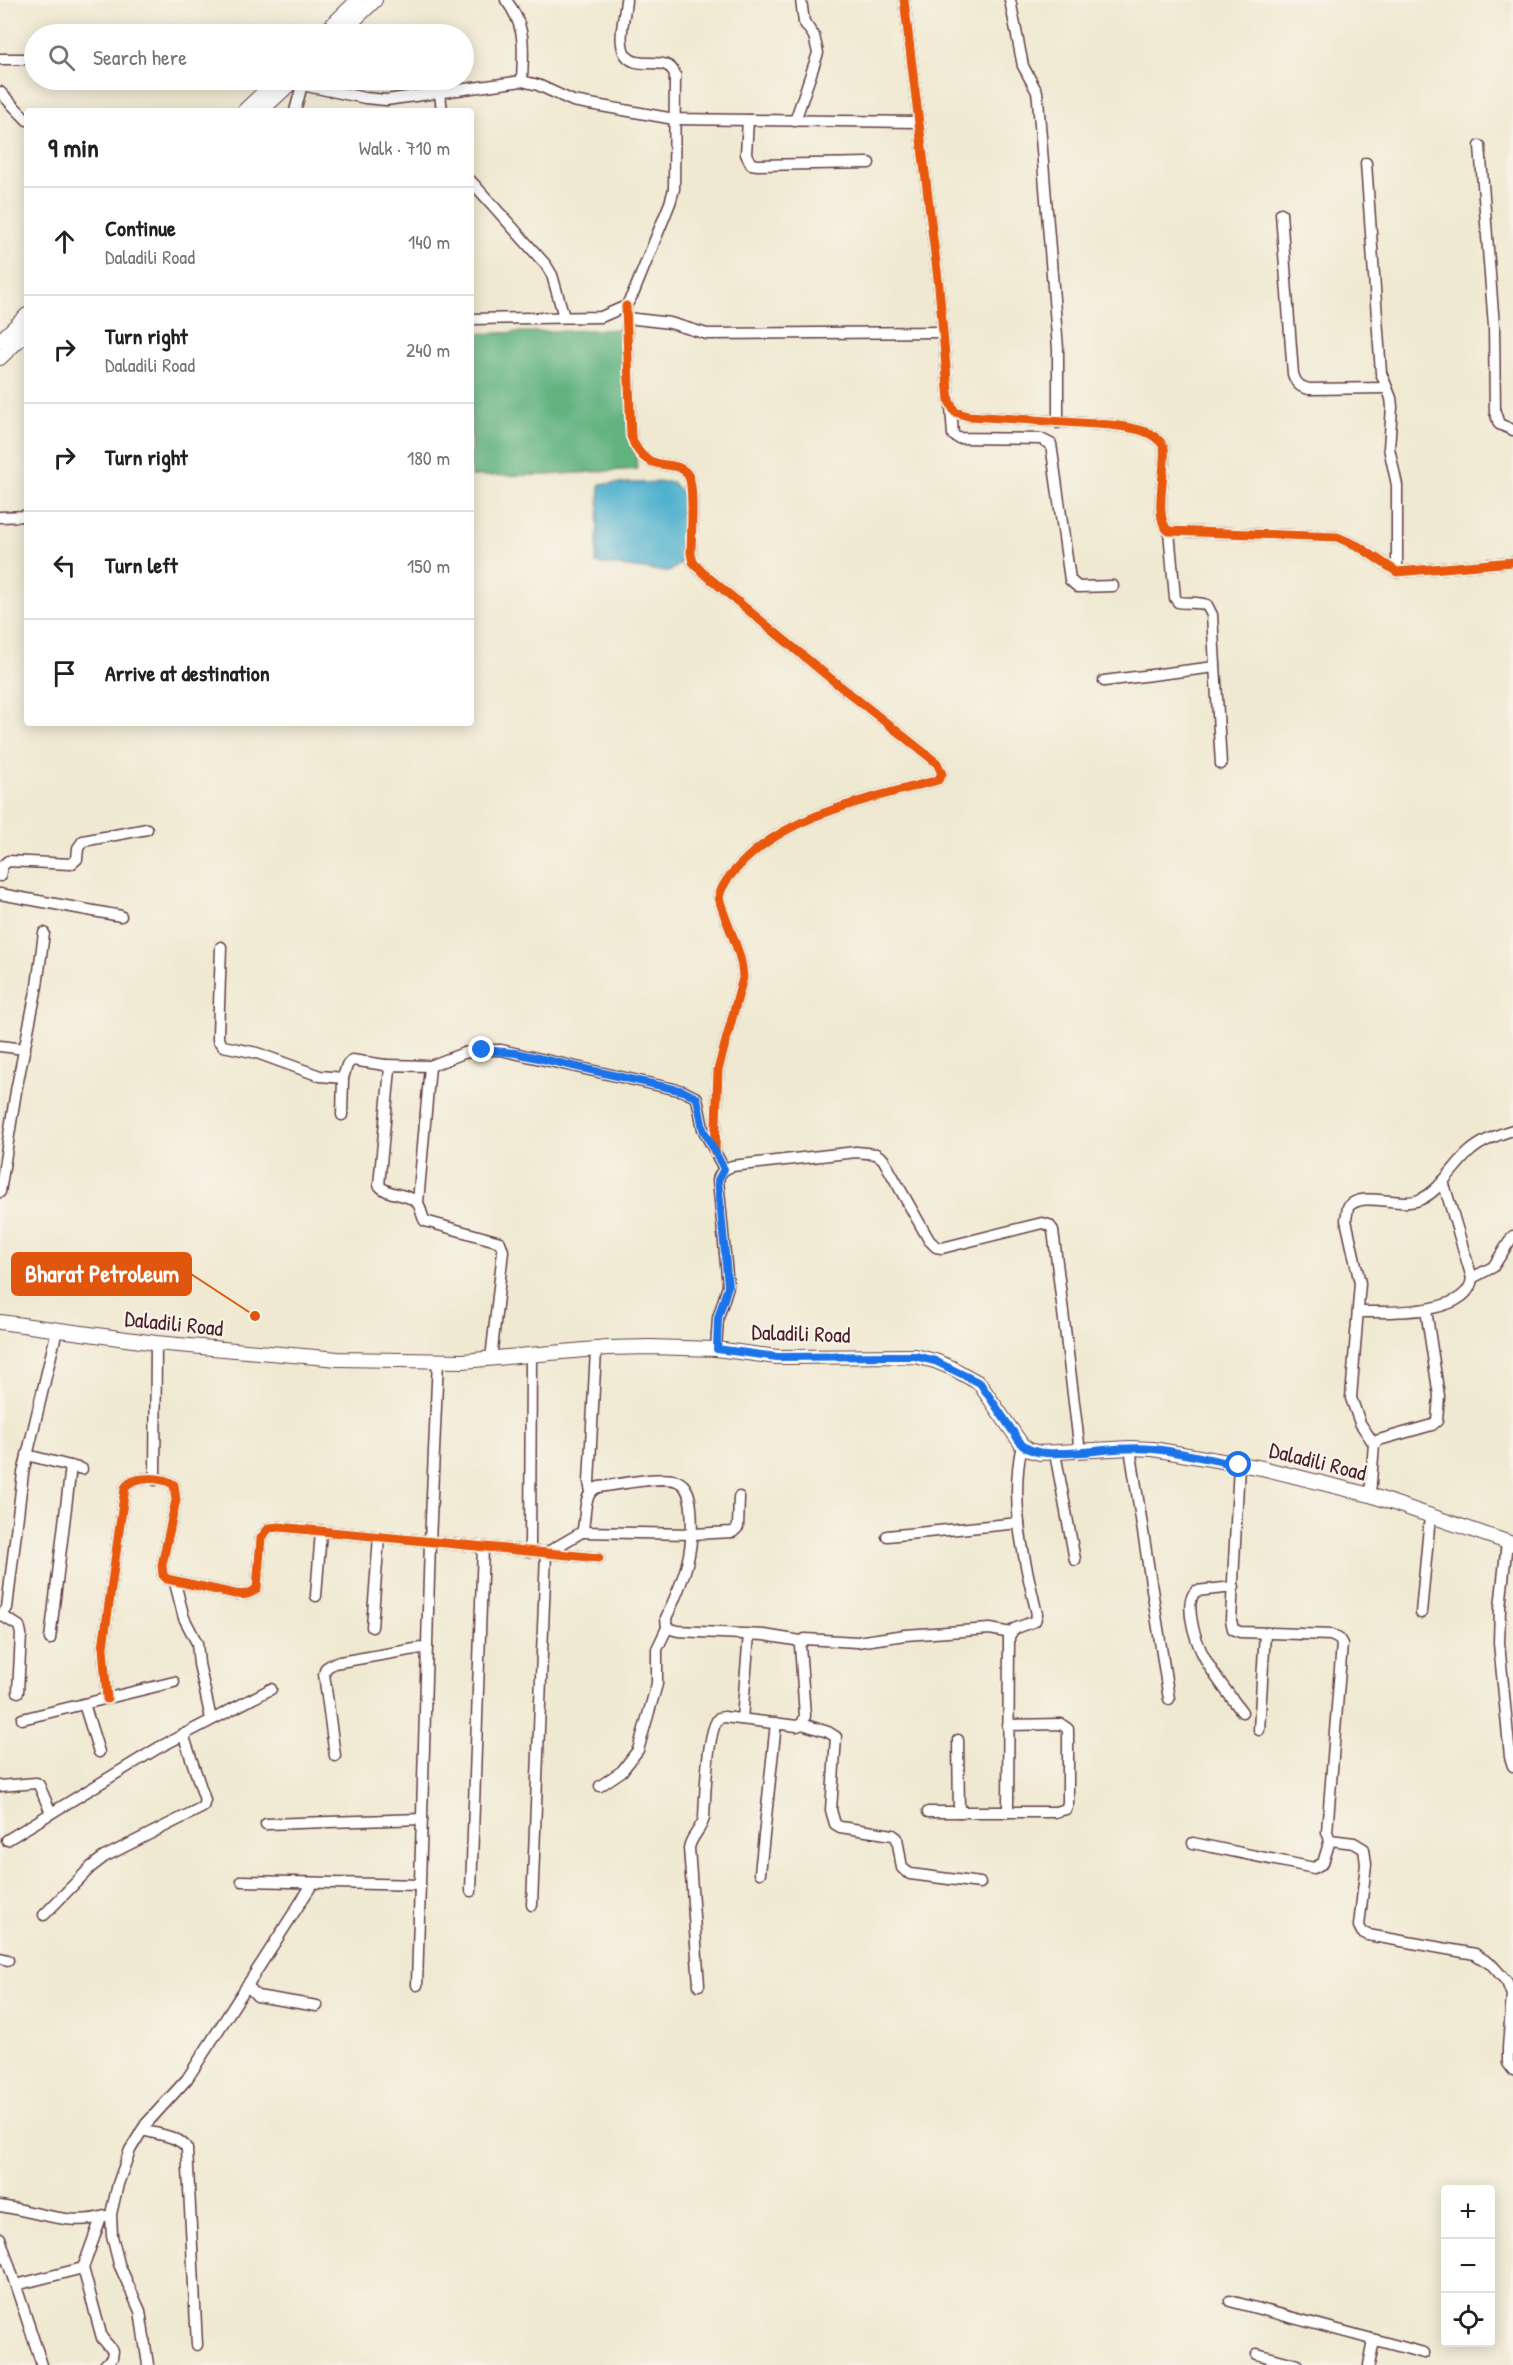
<!DOCTYPE html>
<html lang="en">
<head>
<meta charset="utf-8">
<style>
  body { margin:0; font-family:"Patrick Hand",sans-serif; background:#f2f2f2; color:#202124 }
  .controls { position:absolute; right:18px; bottom:18px; display:grid; overflow:hidden; border-radius:6px; box-shadow:0 3px 15px #0003 }
  .controls button { width:54px; height:54px; display:grid; place-items:center; padding:0; border:0; border-bottom:2px solid #e0e0e0; background:#fff; color:#202124; font:30px sans-serif }
  .stop { position:absolute; width:18px; height:18px; margin:-14px; border:4px solid #1a73e8; border-radius:50%; background:#fff }
  .stop.end { background:#1a73e8; border-color:#fff; box-shadow:0 2px 6px #0008 }
  .list { margin:0; padding:0; list-style:none }
  h2 { display:flex; justify-content:space-between; align-items:center; height:78px; margin:0; padding:0 24px; font-size:26px }
  h2 small { font-size:20px; font-weight:400; color:#757577 }
  .list li { display:grid; grid-template-columns:39px 1fr auto; gap:18px; align-items:center; box-sizing:border-box; height:108px; padding:0 24px; border-top:2px solid #e0e0e0 }
  .list b { display:block; font-size:22px; white-space:nowrap }
  .list p { margin:0; font-size:20px; white-space:nowrap; color:#757577 }
  .list em { font-size:20px; font-style:normal; color:#757577 }
  .icon { flex:none; width:33px; height:33px; fill:none; stroke:currentColor; stroke-width:2; stroke-linecap:round; stroke-linejoin:round }
  .map { position:relative; flex:none; width:1513px; height:2365px; overflow:hidden }
  .search { position:absolute; background:#fff; box-shadow:0 3px 15px #0003; left:24px; top:24px; width:450px; height:66px; display:flex; align-items:center; gap:15px; box-sizing:border-box; padding:0 21px; border-radius:33px; color:#757577; font-size:22px }
  .panel { position:absolute; background:#fff; box-shadow:0 3px 15px #0003; left:24px; top:108px; width:450px; height:618px; border-radius:6px }
  .map>svg:first-child { display:block }
  .forest { fill:#62b380; stroke:#566956; stroke-width:1.5 }
  .water { fill:#4fb1ce; stroke:#4c687c; stroke-width:1.5 }
  .lines { fill:none; stroke-linecap:round; stroke-linejoin:round }
  .street-casing { stroke:#633d44; stroke-width:13 }
  .secondary-casing { stroke:#633d44; stroke-width:16 }
  .street { stroke:#fff; stroke-width:10 }
  .secondary { stroke:#fff; stroke-width:14 }
  .cycleway-casing { stroke:#f7f3e8; stroke-width:13 }
  .cycleway { stroke:#e8590c; stroke-width:9 }
  .route { stroke:#1a73e8; stroke-width:8 }
  .labels { text-anchor:middle; dominant-baseline:central; stroke-width:4.5; stroke-linejoin:round; paint-order:stroke }
  .street-label { font-size:22px; fill:#4a1f2b; stroke:#f7f3e8 }
  .leader { fill:none; stroke:#e0560e; stroke-width:2 }
  .callout-dot { fill:#e0560e; stroke:#f7f3e8; stroke-width:2 }
  .callout { fill:#e0560e; stroke:#e0560e; stroke-width:2 }
  .callout-label { font-size:24px; text-anchor:middle; font-weight:bold; fill:#fff }
</style>
</head>
<body>
<div class="map">
<svg width="1513" height="2365" viewBox="0 0 1513 2365">
  <rect width="100%" height="100%" fill="#f7f3e8"/>
  <filter id="ink" filterUnits="userSpaceOnUse"><feTurbulence type="fractalNoise" baseFrequency=".0167" numOctaves="2"/><feDisplacementMap in="SourceGraphic" scale="12" xChannelSelector="R" yChannelSelector="G"/><feConvolveMatrix kernelMatrix="1 2 1 2 8 2 1 2 1" color-interpolation-filters="sRGB"/></filter>
  <filter id="wash" filterUnits="userSpaceOnUse"><feTurbulence type="fractalNoise" baseFrequency=".008" numOctaves="4" result="noise"/><feDisplacementMap in="SourceGraphic" scale="24" xChannelSelector="R" yChannelSelector="G"/><feGaussianBlur stdDeviation="1.35" result="paint"/><feColorMatrix in="noise" values="0 0 0 0 0 0 0 0 0 0 0 0 0 0 0 0 0 1.4 0 .05"/><feComposite in="paint" operator="in"/></filter>
  <g filter="url(#wash)">
    <rect width="100%" height="100%" fill="#f0e9d1"/>
    <path class="forest" d="M625,329L637,469L547,475L471,476V334Z"/>
    <path class="water" d="M672,482L686,497L685,560L669,572L596,563L600,484Z"/>
  </g>
  <g filter="url(#ink)">
    <g class="lines">
      <g class="street-casing">
        <g id="street">
          <path d="M506,0C527,28 523,48 522,81"/>
          <path d="M904,0L939,287L949,401L955,412L968,416L1111,425C1130,428 1154,429 1164,447C1167,468 1152,519 1169,531L1337,537L1358,546L1397,572L1513,562"/>
          <path d="M1010,0L1023,66L1037,92L1038,100L1058,349V423"/>
          <path d="M0,59H34"/>
          <path d="M292,80L302,85L365,98L386,100L522,81L538,85L573,101L674,119L919,122"/>
          <path d="M0,92L27,120"/>
          <path d="M440,94L442,111"/>
          <path d="M295,111L302,85"/>
          <path d="M748,120L746,154L751,164L758,165L869,163"/>
          <path d="M795,121L818,53L814,36L804,22L801,0"/>
          <path d="M1480,146L1494,326L1495,412L1499,424L1513,430"/>
          <path d="M1366,163L1381,373L1391,398L1392,407L1389,448L1397,485V572"/>
          <path d="M471,181L546,265L552,275L564,317"/>
          <path d="M1281,213L1293,374C1296,383 1299,387 1309,389L1387,388"/>
          <path d="M626,306L631,436C646,479 675,455 688,475C695,486 691,538 691,554L693,562L702,572L830,678L937,763L942,774L938,780C870,799 788,813 739,866C730,876 722,884 719,897C725,925 742,948 743,978L718,1070L715,1152"/>
          <path d="M627,318L670,323L707,334L943,332"/>
          <path d="M471,319L601,317L626,306L634,292L670,203L674,189L675,75C668,52 634,74 624,52C618,38 625,15 626,0"/>
          <path d="M951,407L953,435L958,438L1041,439L1051,444L1070,580L1078,587L1113,586"/>
          <path d="M0,517L27,516"/>
          <path d="M1169,531L1175,598L1178,602C1188,604 1197,601 1207,605L1212,615L1221,764"/>
          <path d="M1104,681L1215,667"/>
          <path d="M0,876L2,866L8,861L71,864L77,859L78,848L83,841L147,829"/>
          <path d="M0,894L121,916"/>
          <path d="M221,947L218,1035V1040L223,1046L257,1053L320,1076L343,1078L347,1065L352,1060L385,1065L390,1069L379,1185C386,1195 403,1193 414,1200C422,1204 420,1214 425,1221L500,1242L503,1251L491,1359"/>
          <path d="M0,1046L25,1049"/>
          <path d="M385,1065L430,1066L464,1053L482,1050H501L683,1091L697,1098L703,1129L724,1169"/>
          <path d="M342,1115L343,1078"/>
          <path d="M0,1192L16,1091L37,986L44,933"/>
          <path d="M418,1202L430,1066"/>
          <path d="M1472,1278L1493,1267L1513,1236"/>
          <path d="M1359,1312C1387,1312 1469,1316 1472,1278L1443,1181"/>
          <path d="M716,1349L718,1318L728,1286L718,1180C720,1172 724,1169 732,1166L856,1152L876,1154L883,1159L929,1240L936,1247L942,1248L1042,1223L1049,1225L1053,1230L1080,1452"/>
          <path d="M1374,1444L1360,1423L1351,1398L1360,1283L1346,1220L1348,1207C1363,1190 1398,1208 1419,1200C1439,1192 1452,1168 1468,1153C1481,1141 1496,1135 1513,1130"/>
          <path d="M1130,1448L1169,1699"/>
          <path d="M1055,1453L1075,1560"/>
          <path d="M27,1455L82,1469"/>
          <path d="M1239,1465L1231,1620L1233,1629L1240,1632L1331,1635L1339,1639L1342,1644L1327,1832L1330,1840L1354,1843L1364,1849L1366,1864L1359,1926L1362,1932L1368,1935L1475,1954L1492,1965L1507,1982L1512,1995L1508,2048V2063L1513,2070"/>
          <path d="M155,1480L156,1343"/>
          <path d="M591,1492L589,1482L596,1350"/>
          <path d="M1370,1495L1374,1444L1379,1440L1432,1425L1437,1421L1439,1396L1426,1310"/>
          <path d="M582,1532L692,1534L733,1532L738,1527L739,1497"/>
          <path d="M887,1536L1019,1523"/>
          <path d="M1507,1542L1500,1608L1499,1643L1510,1757L1513,1766"/>
          <path d="M530,1552L531,1356"/>
          <path d="M175,1583L184,1618L197,1643L199,1664L211,1719"/>
          <path d="M1234,1587L1196,1591C1189,1598 1190,1607 1191,1617C1196,1655 1220,1682 1242,1712"/>
          <path d="M316,1596L321,1531"/>
          <path d="M1421,1613L1430,1516"/>
          <path d="M0,1615L7,1608L23,1473L57,1330"/>
          <path d="M1,1615L19,1626L21,1634L18,1692"/>
          <path d="M372,1627L379,1537"/>
          <path d="M50,1639L71,1466"/>
          <path d="M107,1699L103,1647L125,1488C132,1475 163,1477 174,1485L176,1500L162,1565L163,1575L167,1579L235,1594C244,1595 250,1595 257,1588L261,1538L269,1528L279,1527L599,1558"/>
          <path d="M84,1704L99,1752"/>
          <path d="M22,1719L174,1682"/>
          <path d="M742,1719L749,1634"/>
          <path d="M802,1724L828,1732L836,1737L831,1810L835,1824L840,1827L893,1835L897,1838L902,1868L910,1874L980,1883"/>
          <path d="M1259,1730L1265,1633"/>
          <path d="M958,1740L959,1812"/>
          <path d="M335,1756L324,1674L326,1668L334,1663L427,1647"/>
          <path d="M0,1786L36,1783L39,1785L51,1813"/>
          <path d="M600,1786L622,1771L638,1750L657,1684V1649L667,1628"/>
          <path d="M928,1812H1055L1066,1809L1068,1803V1729L1061,1724L1008,1725"/>
          <path d="M1008,1812L1009,1636L1014,1629L1035,1621L1037,1614C1024,1560 1009,1501 1022,1445"/>
          <path d="M266,1824L422,1819"/>
          <path d="M7,1840L158,1748L271,1689"/>
          <path d="M1193,1843L1314,1868L1323,1863L1330,1840"/>
          <path d="M760,1873L776,1723"/>
          <path d="M242,1881L420,1885"/>
          <path d="M471,1891L483,1547"/>
          <path d="M532,1905L546,1553L582,1532C587,1519 581,1492 599,1487C617,1485 662,1475 677,1481C688,1485 690,1498 691,1508C695,1552 684,1579 666,1618L667,1628L678,1631L764,1635L801,1641"/>
          <path d="M44,1915L91,1867L104,1857L203,1807L205,1800L183,1734"/>
          <path d="M0,1958L8,1960"/>
          <path d="M247,1985L257,1996L317,2006"/>
          <path d="M417,1985L430,1542L438,1360"/>
          <path d="M699,1985L689,1848C691,1836 701,1830 704,1818C705,1799 707,1729 719,1718L724,1717L797,1726L802,1724L805,1716L800,1645L805,1639L857,1642L905,1635L990,1629L1011,1633"/>
          <path d="M142,2130C156,2134 181,2136 187,2149L197,2345"/>
          <path d="M0,2206C35,2211 70,2227 105,2216"/>
          <path d="M101,2218L83,2268L102,2338L113,2351L112,2358L105,2365"/>
          <path d="M0,2238L42,2365"/>
          <path d="M16,2285L83,2268"/>
          <path d="M1230,2301L1424,2353"/>
          <path d="M1257,2354L1298,2365"/>
          <path d="M148,2365L140,2311L119,2264L112,2236L111,2214L118,2184L130,2150L146,2124L187,2079L313,1883"/>
          <path d="M1369,2365L1374,2340"/>
        </g>
      </g>
      <g class="secondary-casing">
        <g id="secondary">
          <path d="M323,34L358,0"/>
          <path d="M340,34L375,0"/>
          <path d="M244,111L277,80"/>
          <path d="M261,111L294,80"/>
          <path d="M0,341L27,315"/>
          <path d="M0,358L27,332"/>
          <path d="M0,1322L156,1343L338,1359L463,1361L607,1348L650,1347L716,1349L777,1357L915,1356L935,1361L952,1368L979,1383L1022,1445L1029,1450L1040,1453L1130,1448L1153,1449L1262,1468L1370,1495L1513,1544"/>
        </g>
      </g>
      <use href="#street" class="street"/>
      <use href="#secondary" class="secondary"/>
      <g class="cycleway-casing">
        <g id="cycleway">
          <path d="M904,0L939,287L949,401L955,412L968,416L1111,425C1130,428 1154,429 1164,447C1167,468 1152,519 1169,531L1337,537L1358,546L1397,572L1513,562"/>
          <path d="M626,306L631,436C646,479 675,455 688,475C695,486 691,538 691,554L693,562L702,572L830,678L937,763L942,774L938,780C870,799 788,813 739,866C730,876 722,884 719,897C725,925 742,948 743,978L718,1070L715,1152"/>
          <path d="M107,1699L103,1647L125,1488C132,1475 163,1477 174,1485L176,1500L162,1565L163,1575L167,1579L235,1594C244,1595 250,1595 257,1588L261,1538L269,1528L279,1527L599,1558"/>
        </g>
      </g>
      <use href="#cycleway" class="cycleway"/>
    </g>
  </g>
  <g class="lines" filter="url(#ink)">
    <path class="route" d="M482,1050L516,1053L683,1091L697,1098L703,1129L724,1169L718,1180L728,1286L718,1318L717,1349L777,1357L895,1356H915L935,1361L980,1383L1022,1445C1035,1455 1050,1453 1066,1453C1095,1452 1124,1446 1153,1449C1182,1452 1211,1460 1239,1465"/>
  </g>
  <g class="labels">
    <g class="street-label">
      <text transform="translate(174 1323) rotate(6)">Daladili Road</text>
      <text transform="translate(801 1333) rotate(2)">Daladili Road</text>
      <text transform="translate(1318 1461) rotate(14)">Daladili Road</text>
    </g>
  </g>
  <path class="leader" d="M255 1316L191 1274"/>
  <circle class="callout-dot" cx="255" cy="1316" r="6"/>
  <rect class="callout" x="12" y="1253" width="179" height="42" rx="6"/>
  <g class="callout-label">
    <text x="102" y="1282">Bharat Petroleum</text>
  </g>
</svg>
<div class="controls">
<button>+</button>
<button>−</button>
<button><svg class="icon" aria-label="locate" viewBox="0 0 24 24"><circle cx="12" cy="12" r="6"/><path d="M12 2v4M12 18v4M2 12h4M18 12h4"/></svg></button>
</div>
<div class="stop" style="left:1239px;top:1465px"></div>
<div class="stop end" style="left:482px;top:1050px"></div>
<div class="search"><svg class="icon" aria-label="search" viewBox="0 0 24 24"><circle cx="10" cy="10" r="6"/><path d="M15 15l6 6"/></svg>Search here</div>
<section class="panel">
<h2>9 min<small>Walk · 710 m</small></h2>
<ul class="list">
<li><svg class="icon" aria-label="ahead" viewBox="0 0 24 24"><path d="M12 20V5M6 11l6-6 6 6"/></svg><div><b>Continue</b><p>Daladili Road</p></div><em>140 m</em></li>
<li><svg class="icon" aria-label="right" viewBox="0 0 24 24"><path d="M7 20v-9h11M14 6l5 5-5 5"/></svg><div><b>Turn right</b><p>Daladili Road</p></div><em>240 m</em></li>
<li><svg class="icon" aria-label="right" viewBox="0 0 24 24"><path d="M7 20v-9h11M14 6l5 5-5 5"/></svg><div><b>Turn right</b></div><em>180 m</em></li>
<li><svg class="icon" aria-label="left" viewBox="0 0 24 24"><path d="M17 20v-9H6M10 6l-5 5 5 5"/></svg><div><b>Turn left</b></div><em>150 m</em></li>
<li><svg class="icon" aria-label="arrive" viewBox="0 0 24 24"><path d="M6 21V4h12l-3 4 3 4H6"/></svg><div><b>Arrive at destination</b></div></li>
</ul>
</section>
</div>
</body>
</html>
